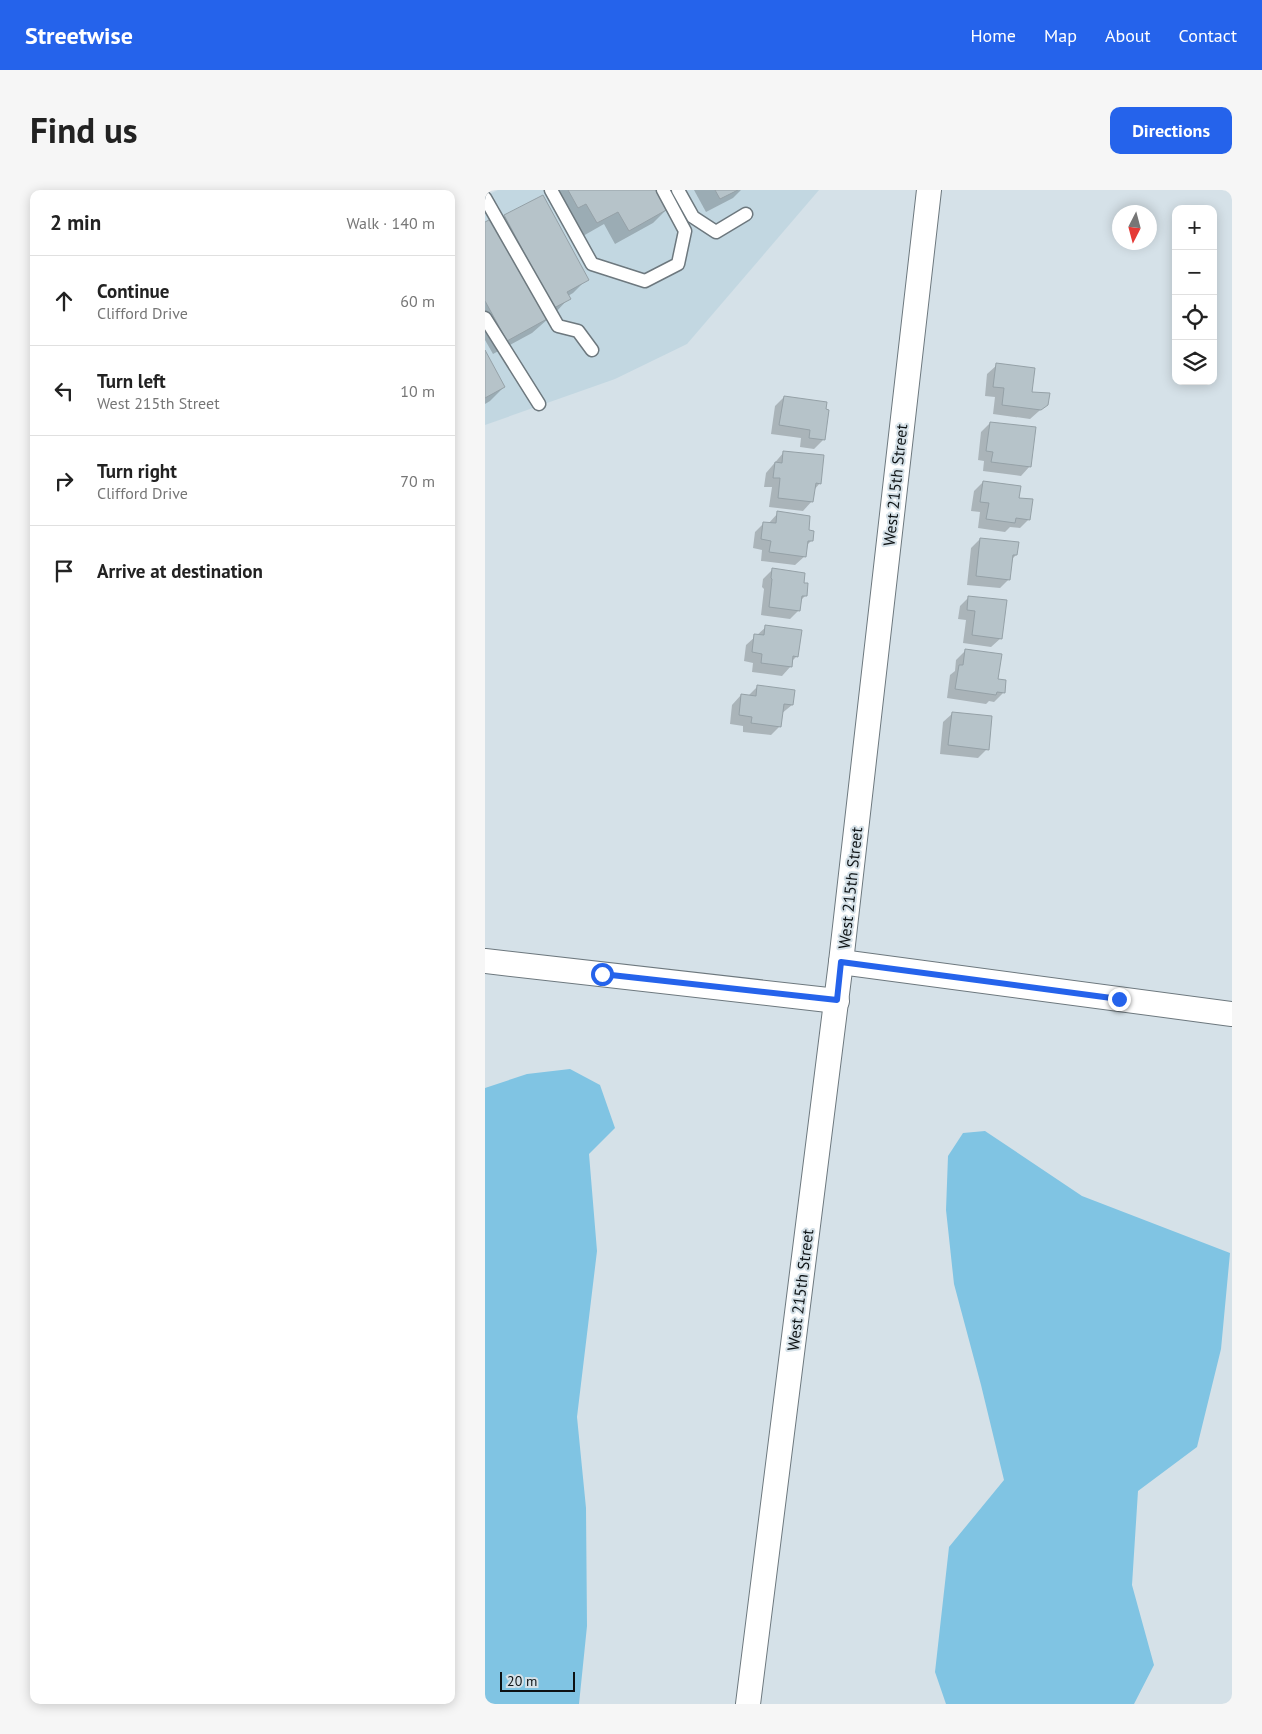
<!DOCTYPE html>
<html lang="en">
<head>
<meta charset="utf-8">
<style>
  body { margin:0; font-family:"PT Sans",sans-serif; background:#f6f6f6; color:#222 }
  .controls { position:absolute; right:15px; top:15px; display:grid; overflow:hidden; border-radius:10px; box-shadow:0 2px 12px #0003 }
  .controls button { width:45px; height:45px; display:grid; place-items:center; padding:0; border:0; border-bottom:1px solid #e0e0e0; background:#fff; color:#222; font:25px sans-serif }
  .compass { position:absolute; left:627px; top:15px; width:45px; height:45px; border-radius:50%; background:#fff; box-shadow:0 2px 12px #0003; rotate:186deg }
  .scale { position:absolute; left:15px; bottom:12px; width:75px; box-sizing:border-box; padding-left:5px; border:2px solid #0d1214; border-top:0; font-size:14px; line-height:18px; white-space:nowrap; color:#0d1214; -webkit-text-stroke:4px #d5e1e8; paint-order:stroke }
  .stop { position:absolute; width:15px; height:15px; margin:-11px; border:4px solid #2563eb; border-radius:50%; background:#fff }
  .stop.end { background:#2563eb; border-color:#fff; box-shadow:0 1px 5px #0008 }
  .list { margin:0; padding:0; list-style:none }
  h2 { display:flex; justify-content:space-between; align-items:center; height:65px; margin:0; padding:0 20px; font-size:21px }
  h2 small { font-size:16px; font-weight:400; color:#767676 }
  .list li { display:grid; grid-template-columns:32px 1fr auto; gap:15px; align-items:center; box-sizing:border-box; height:90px; padding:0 20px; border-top:1px solid #e0e0e0 }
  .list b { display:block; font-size:19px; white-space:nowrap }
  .list p { margin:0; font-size:16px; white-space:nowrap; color:#767676 }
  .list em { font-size:16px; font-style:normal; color:#767676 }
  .icon { flex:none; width:28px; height:28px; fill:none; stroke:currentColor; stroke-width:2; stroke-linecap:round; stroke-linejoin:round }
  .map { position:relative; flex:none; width:747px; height:1514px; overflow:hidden; border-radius:10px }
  header { display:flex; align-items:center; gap:30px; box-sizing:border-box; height:70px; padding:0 25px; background:#2563eb; color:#fff }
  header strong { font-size:24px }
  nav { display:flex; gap:28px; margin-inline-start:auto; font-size:18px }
  .intro { display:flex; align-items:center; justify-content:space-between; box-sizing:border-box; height:120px; padding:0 30px }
  h1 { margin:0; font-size:35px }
  .button { padding:12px 22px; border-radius:10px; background:#2563eb; color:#fff; font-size:18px; font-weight:700 }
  main { display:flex; gap:30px; padding:0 30px }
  aside { flex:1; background:#fff; border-radius:10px; box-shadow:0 2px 12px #0003 }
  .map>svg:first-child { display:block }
  .built { fill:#c2d7e1 }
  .green { fill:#80c4e3 }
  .shadow { fill:#0003 }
  .building { fill:#b6c3c9; stroke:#95a1a7 }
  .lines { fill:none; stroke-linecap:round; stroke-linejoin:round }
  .lane-casing { stroke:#6d787e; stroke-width:15 }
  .street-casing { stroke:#6d787e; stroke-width:26 }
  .lane { stroke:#fff; stroke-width:12 }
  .street { stroke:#fff; stroke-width:24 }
  .route { stroke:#2563eb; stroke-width:6 }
  .labels { text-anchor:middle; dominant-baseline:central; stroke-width:4; stroke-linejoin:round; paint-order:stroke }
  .street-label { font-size:16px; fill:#0d1214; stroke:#d5e1e8 }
</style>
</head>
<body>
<header>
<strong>Streetwise</strong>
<nav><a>Home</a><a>Map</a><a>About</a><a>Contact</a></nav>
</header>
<div class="intro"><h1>Find us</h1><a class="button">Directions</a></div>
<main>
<aside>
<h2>2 min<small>Walk · 140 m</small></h2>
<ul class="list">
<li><svg class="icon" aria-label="ahead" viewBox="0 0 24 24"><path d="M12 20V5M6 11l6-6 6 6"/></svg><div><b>Continue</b><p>Clifford Drive</p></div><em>60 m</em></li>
<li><svg class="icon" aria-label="left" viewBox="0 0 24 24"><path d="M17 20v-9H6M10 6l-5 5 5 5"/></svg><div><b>Turn left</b><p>West 215th Street</p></div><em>10 m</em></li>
<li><svg class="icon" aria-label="right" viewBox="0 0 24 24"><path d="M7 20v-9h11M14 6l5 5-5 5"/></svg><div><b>Turn right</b><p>Clifford Drive</p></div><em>70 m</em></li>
<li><svg class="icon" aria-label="arrive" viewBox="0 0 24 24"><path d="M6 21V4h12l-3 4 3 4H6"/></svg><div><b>Arrive at destination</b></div></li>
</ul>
</aside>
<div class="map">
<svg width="747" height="1514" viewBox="0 0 747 1514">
  <rect width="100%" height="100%" fill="#d5e1e8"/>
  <path class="built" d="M13,0H334L202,154L130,189L0,235V6Z"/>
  <g class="green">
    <path d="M85,879L115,895L130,938L104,964L112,1061L92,1227L101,1318L102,1436L94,1514H0V898L42,884Z"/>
    <path d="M500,941L597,1006L745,1063L736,1159L712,1257L653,1301L647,1395L669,1475L649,1514H461L450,1482L464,1357L519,1290L496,1195L469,1094L461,1020L463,966L478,943Z"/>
  </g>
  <g class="shadow">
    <path d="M62,0H171L182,19L168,33L130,54L119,34L98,46Z"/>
    <path d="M209,0H256L248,8L221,22Z"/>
    <path d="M20,26L102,89L88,103L83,106L84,108L71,122L47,143L8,164L0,150V34L10,36Z"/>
    <path d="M0,163L19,197L5,211L0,214Z"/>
    <path d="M512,175L546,203L562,214L545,229L508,224L510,207L500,206L502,184Z"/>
    <path d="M299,207L338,250L329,259L315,257L316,248L286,244L290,216Z"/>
    <path d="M505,233L545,276L536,286L498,281L499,271L493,270L496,242Z"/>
    <path d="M299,262L335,293L329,300L327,311L318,321L284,317L287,297H279L281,283Z"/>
    <path d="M498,292L544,329L535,338L525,337L520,342L493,338L495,322L486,321L489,301Z"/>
    <path d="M293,323L322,341L327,350L321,356L320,366L310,375L276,371L277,360L268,358L270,342L279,333L283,334Z"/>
    <path d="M495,349L531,365L526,370L524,389L515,398L482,395L486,358Z"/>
    <path d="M287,380L318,394L320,406L315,411L314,420L305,429L276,425L279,399L277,397L278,389Z"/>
    <path d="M484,407L516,448L506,457L478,453L481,430L473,429L475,416Z"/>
    <path d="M281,437L312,466L306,472V476L297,486L267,482L268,473L259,471L261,455Z"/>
    <path d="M480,461L512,490L518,503L509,512L504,511L501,514L462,508L465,485L470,481L471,470Z"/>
    <path d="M272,497L307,515L296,524L295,536L286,545L258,542V536L245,534L247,515L256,505L263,506Z"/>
    <path d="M468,523L502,559L493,568L455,564L458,532Z"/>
  </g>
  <g class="building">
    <path d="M83,0H173L183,19L144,41L133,22L112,33L101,14L93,18Z"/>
    <path d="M230,0H253L235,9Z"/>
    <path d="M58,5L104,90L82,102L86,109L69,118L19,25Z"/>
    <path d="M8,28L62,129L22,151L0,111V32Z"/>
    <path d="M0,160L20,197L0,208Z"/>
    <path d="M511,173L550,178L547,202L565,203L563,215L556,220L517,215L519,198L508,197Z"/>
    <path d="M299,206L342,212L341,219L344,220L340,250L324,248L325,240L294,235Z"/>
    <path d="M505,232L551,237L546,277L506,272L508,262L501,261Z"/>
    <path d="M298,261L339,265L336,294L331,293L328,312L293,308L295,288H288L290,272L297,273Z"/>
    <path d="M498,291L536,296L534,308L548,309L545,330L531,328L530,333L501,329L504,313L495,312Z"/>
    <path d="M292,321L325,326L324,340L329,341L328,351H323L321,367L284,362L286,351L276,349L278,332L291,333Z"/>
    <path d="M495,348L534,352L532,365H528L525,390L491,386Z"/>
    <path d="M287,378L320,383L319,393H323L322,406H317L315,421L284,417L287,389L286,388Z"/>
    <path d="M483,406L522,410L517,449L487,445L490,421L482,420Z"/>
    <path d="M280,435L317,440L313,467L308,466L307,477L276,473L277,464L267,462L269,444L279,445Z"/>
    <path d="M480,459L517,464L513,489L521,490L520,503L512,502L511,505L470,499L474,475H478Z"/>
    <path d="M272,495L310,500L308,515L299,514L296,537L266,533L267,527L254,525L256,504L271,506Z"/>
    <path d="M467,522L507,526L504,560L463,555Z"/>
  </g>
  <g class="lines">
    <g class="lane-casing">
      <g id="lane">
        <path d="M66,0L107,74L160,91L193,74L200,41L178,0"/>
        <path d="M193,0L208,27L231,42L261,24"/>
        <path d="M0,8L73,136L93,141L107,160"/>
        <path d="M0,128L54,214"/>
      </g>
    </g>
    <g class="street-casing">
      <g id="street">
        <path d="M0,771L352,811"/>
        <path d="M356,772L747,824"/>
        <path d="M263,1514L356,772L444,0"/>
      </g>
    </g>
    <use href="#lane" class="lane"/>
    <use href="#street" class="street"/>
  </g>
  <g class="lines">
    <path class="route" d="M117,784L352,810L356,772L634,809"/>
  </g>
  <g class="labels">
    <g class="street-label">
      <text transform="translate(410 295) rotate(-84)">West 215th Street</text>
      <text transform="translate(365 698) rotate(-84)">West 215th Street</text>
      <text transform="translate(315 1100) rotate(-83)">West 215th Street</text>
    </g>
  </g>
</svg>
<div class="controls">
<button>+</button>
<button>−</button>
<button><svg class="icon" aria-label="locate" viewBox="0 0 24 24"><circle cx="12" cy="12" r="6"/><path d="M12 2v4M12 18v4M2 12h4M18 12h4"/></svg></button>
<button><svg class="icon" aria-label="layers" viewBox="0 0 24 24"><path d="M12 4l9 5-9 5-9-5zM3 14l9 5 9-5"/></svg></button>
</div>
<svg class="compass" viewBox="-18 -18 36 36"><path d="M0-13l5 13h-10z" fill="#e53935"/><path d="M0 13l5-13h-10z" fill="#767676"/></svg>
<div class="scale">20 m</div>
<div class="stop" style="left:117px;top:784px"></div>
<div class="stop end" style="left:634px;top:809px"></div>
</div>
</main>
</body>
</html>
